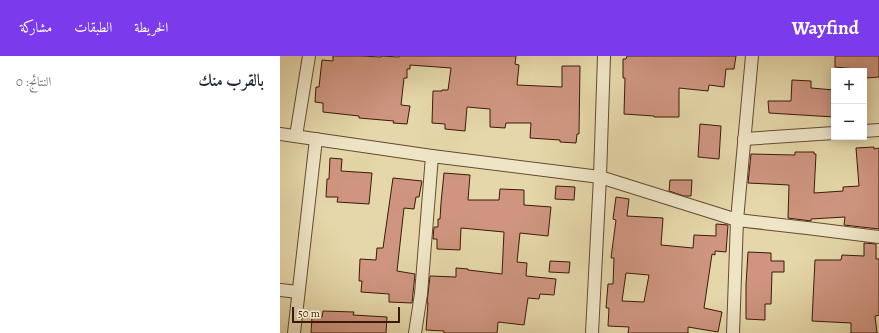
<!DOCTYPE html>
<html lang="ar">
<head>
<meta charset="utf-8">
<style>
  body { margin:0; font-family:Alegreya,Amiri,serif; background:#f6f6f7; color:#1f2937; direction:rtl }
  .controls { position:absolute; right:12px; top:12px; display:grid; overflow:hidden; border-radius:0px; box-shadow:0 2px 10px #0003 }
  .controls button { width:36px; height:36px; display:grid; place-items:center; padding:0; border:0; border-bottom:1px solid #e0e1e3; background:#fff; color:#1f2937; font:20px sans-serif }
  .scale { position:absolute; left:12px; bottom:10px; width:108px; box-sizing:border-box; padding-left:4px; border:2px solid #3b1a09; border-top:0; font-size:11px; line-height:14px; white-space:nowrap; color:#3b1a09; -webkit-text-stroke:3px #eee5c7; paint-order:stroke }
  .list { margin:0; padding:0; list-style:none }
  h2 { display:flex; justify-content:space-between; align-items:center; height:52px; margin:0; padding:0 16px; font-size:17px }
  h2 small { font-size:13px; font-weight:400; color:#747a83 }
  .map { position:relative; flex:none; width:599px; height:277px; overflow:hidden; direction:ltr }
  header { display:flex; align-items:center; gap:24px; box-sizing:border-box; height:56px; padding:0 20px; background:#7c3aed; color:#fff }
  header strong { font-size:19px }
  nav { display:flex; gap:22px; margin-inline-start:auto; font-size:14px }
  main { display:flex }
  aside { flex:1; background:#fff }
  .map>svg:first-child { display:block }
  .building { fill:#cf9580; stroke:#3b1a09; fill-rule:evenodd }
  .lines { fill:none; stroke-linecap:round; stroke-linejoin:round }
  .street-casing { stroke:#664931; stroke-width:14 }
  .street { stroke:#eee5c7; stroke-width:12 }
</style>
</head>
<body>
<header>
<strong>Wayfind</strong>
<nav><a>الخريطة</a><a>الطبقات</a><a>مشاركة</a></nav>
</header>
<main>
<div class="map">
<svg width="599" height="277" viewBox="0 0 599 277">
  <rect width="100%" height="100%" fill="#e5d7a9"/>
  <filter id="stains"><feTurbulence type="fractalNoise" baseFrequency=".005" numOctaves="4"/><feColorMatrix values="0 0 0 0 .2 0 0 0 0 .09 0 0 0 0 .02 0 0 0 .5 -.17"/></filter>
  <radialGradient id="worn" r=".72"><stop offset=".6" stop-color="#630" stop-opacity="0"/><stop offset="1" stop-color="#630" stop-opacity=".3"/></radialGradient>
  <g class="building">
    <path d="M53,0H81L101,1V0L119,1V0H236L235,8L239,9L237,29L282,31V10H300L299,78H297L296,87L280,86V84L250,82L251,67H226L225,72L210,71V53L187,51L185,75L165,73V68L152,67L153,35H162V34H168L171,12L130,9V13H127V22H124L121,49L130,50L127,68L113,67L114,65L79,62V60L43,56V47L35,46L36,31H39L42,4L53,5Z"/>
    <path d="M347,0H456L454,13H446L444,31L429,29L428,35L399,32V61H374V60L344,58L345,22H343V3H346Z"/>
    <path d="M555,0H599V21L586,22V14L555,11Z"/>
    <path d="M512,24L531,25V32L554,34V61L489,57L488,45H511Z"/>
    <path d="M420,68L441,70L439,103L418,101Z"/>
    <path d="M594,91V93L599,92V173L564,169L565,161L531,163V165L508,162L509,129L468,127L471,98L515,99V96H534V98H536L534,137L563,135V131L579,130L576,92Z"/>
    <path d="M50,102L62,103L61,115L92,117L89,148L57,146L58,141H46L47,123H49Z"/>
    <path d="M164,117L190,119L188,144H219L220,133L244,134V149L271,151L268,180L240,177L237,206L247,207L246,220L276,223L274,239L260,238L259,243L248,242L244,269L218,266L217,277H164V275L146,274L148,247H147L150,220L176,221V212L188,213V214L222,218L224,176L181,172L180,194L157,193V183H153L154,171H158V163H160L161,147Z"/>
    <path d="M113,122L142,125L139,141H136L134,153L124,152L117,215L135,218L132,247L109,246V238L81,236L82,225H79L80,203L96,204L97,192H103Z"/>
    <path d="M390,124H412L411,140H404L389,135Z"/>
    <path d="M276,130L295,131L294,144L275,143Z"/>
    <path d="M336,141L349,143L347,160L383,162L381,189L413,192L414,179L436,180V168L448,169L446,196L435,195V199L432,198L424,252L442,256L438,276L408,271V277H348L349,271L328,270L329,252H326L328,228H333L334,202H331L336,164L333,163ZM346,217L369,219L364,246L342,245Z"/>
    <path d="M584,187L596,188V203H599V259L595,260L597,277H571V267L532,265L535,204H561L562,199L584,200Z"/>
    <path d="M468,196L491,197V205H504V216H492L491,248H485V264L466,263V229Z"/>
    <path d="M270,205L290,206L289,217L269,216Z"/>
    <path d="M43,255L74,256L73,259L107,261L106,277H31L32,261H42Z"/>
  </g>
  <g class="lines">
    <g class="street-casing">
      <g id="street">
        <path d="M584,75L599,74"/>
        <path d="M0,78L152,100L320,121L457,164L527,172L599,181"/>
        <path d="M16,80L29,0"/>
        <path d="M464,83L554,77"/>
        <path d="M0,234L18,236"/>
        <path d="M14,277L36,83"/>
        <path d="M135,277L141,238L152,100"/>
        <path d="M312,277L320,121L324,0"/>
        <path d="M453,277L457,164L472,0"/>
      </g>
    </g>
    <use href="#street" class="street"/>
  </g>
  <rect width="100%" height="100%" filter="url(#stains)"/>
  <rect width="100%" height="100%" fill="url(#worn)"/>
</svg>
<div class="controls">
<button>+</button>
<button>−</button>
</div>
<div class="scale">50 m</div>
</div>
<aside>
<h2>بالقرب منك<small>النتائج: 0</small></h2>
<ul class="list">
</ul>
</aside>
</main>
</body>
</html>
